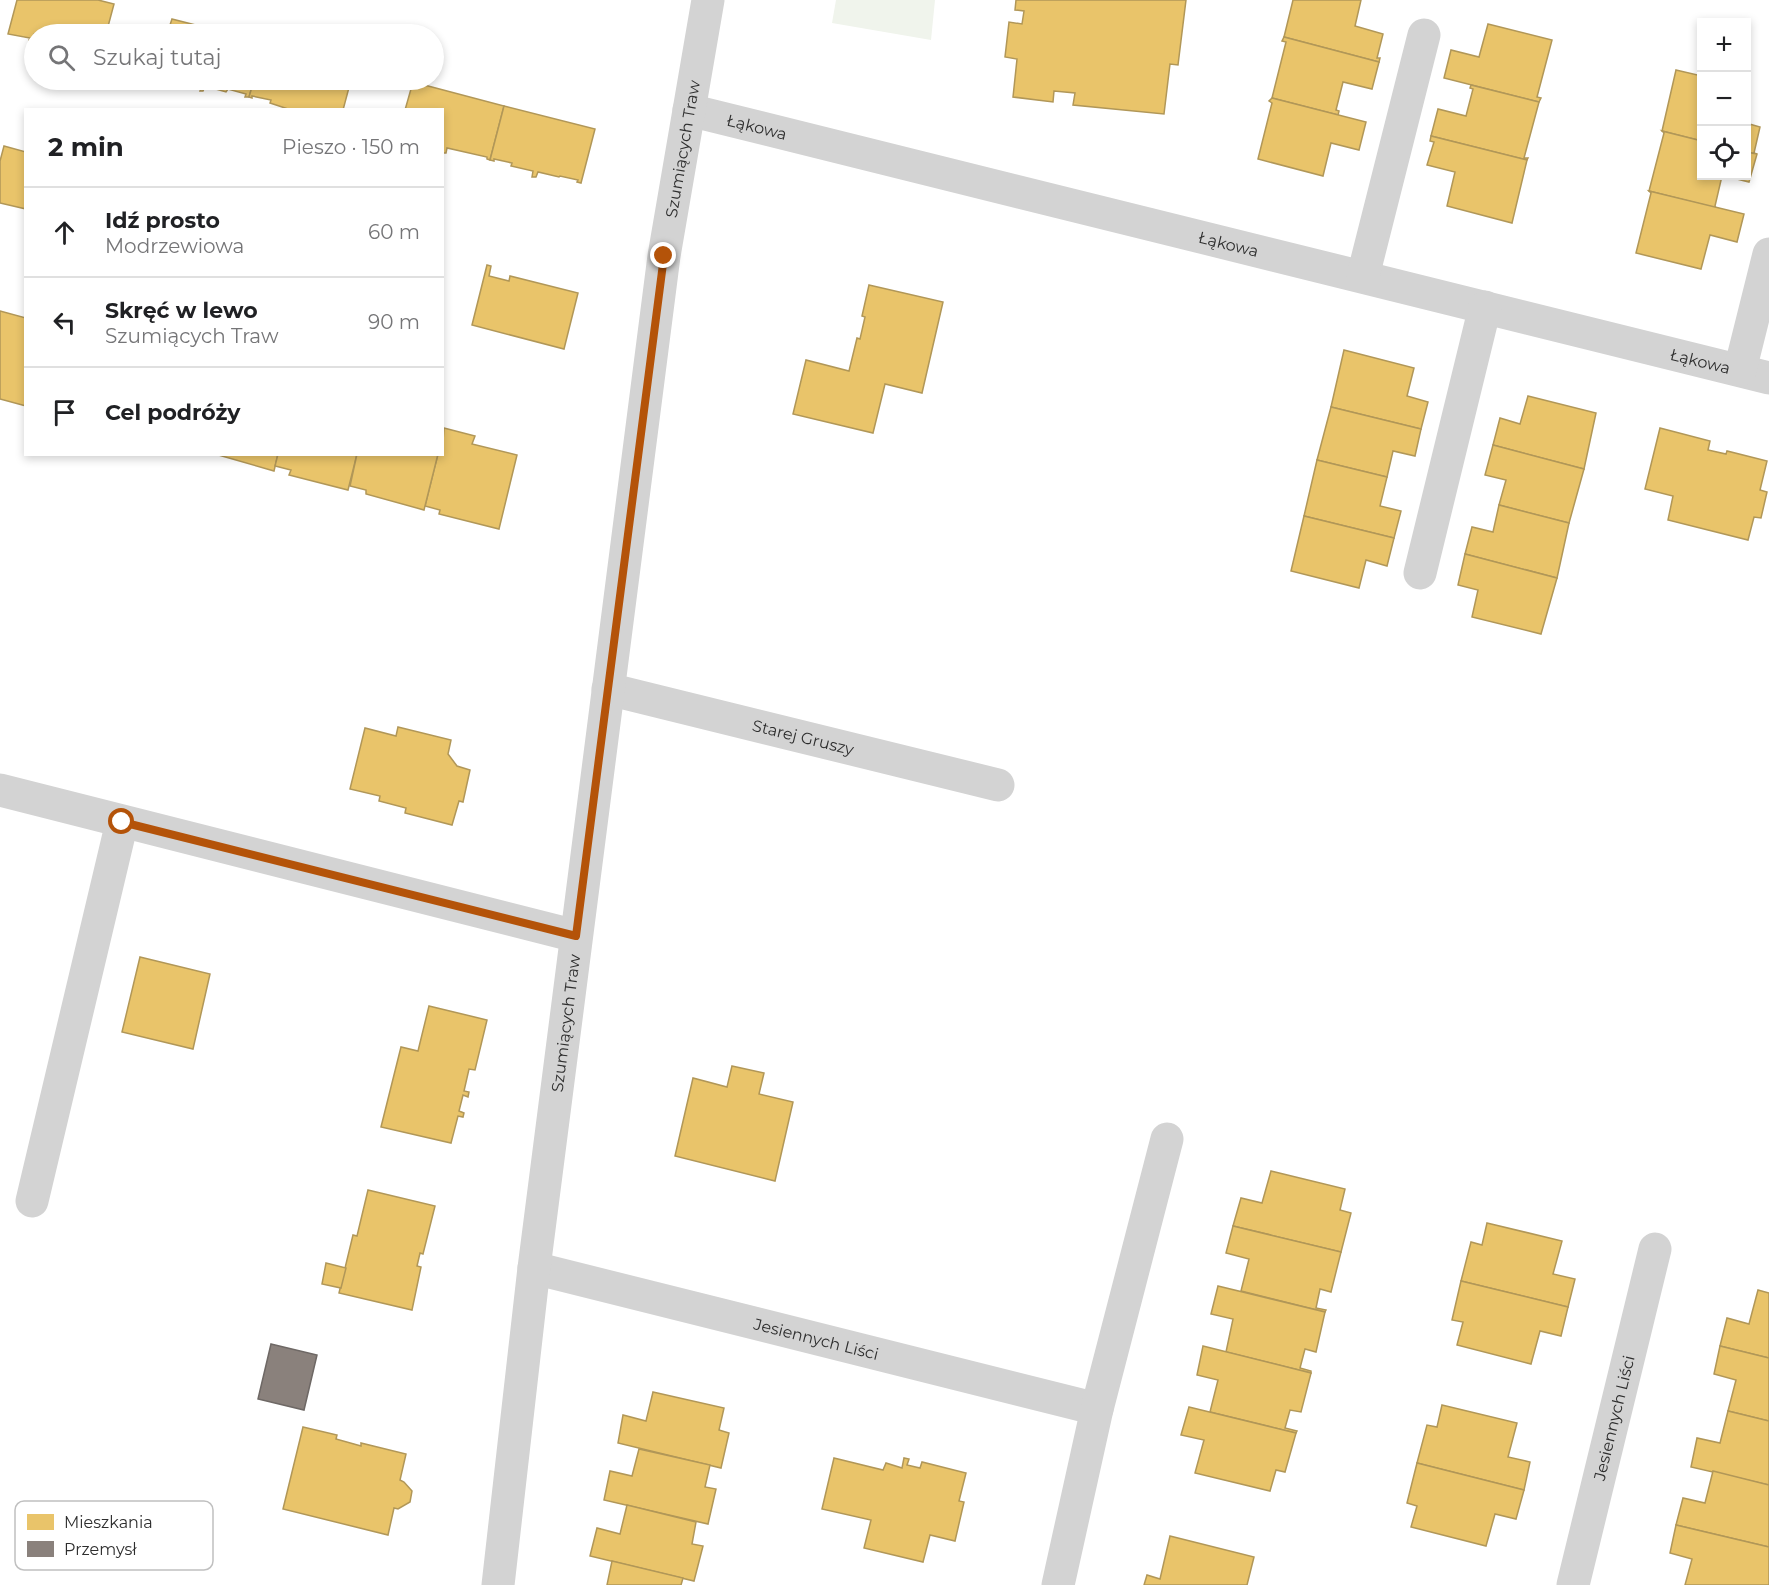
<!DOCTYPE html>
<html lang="pl">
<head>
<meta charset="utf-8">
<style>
  body { margin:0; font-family:Montserrat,sans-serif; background:#f2f2f2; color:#202124 }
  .controls { position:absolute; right:18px; top:18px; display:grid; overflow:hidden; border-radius:0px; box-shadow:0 3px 9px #0003 }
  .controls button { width:54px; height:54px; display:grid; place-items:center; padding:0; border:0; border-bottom:2px solid #e0e0e0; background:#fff; color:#202124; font:30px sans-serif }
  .stop { position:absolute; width:18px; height:18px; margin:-14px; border:4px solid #b45309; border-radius:50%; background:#fff }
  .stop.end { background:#b45309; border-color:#fff; box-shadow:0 2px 6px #0008 }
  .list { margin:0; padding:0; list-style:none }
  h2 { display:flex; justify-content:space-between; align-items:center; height:78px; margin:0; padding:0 24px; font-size:26px }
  h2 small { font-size:20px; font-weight:400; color:#757577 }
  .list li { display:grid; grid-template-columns:39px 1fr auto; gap:18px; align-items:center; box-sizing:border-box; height:90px; padding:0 24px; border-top:2px solid #e0e0e0 }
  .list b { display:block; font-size:22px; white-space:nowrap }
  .list p { margin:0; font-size:20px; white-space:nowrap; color:#757577 }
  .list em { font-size:20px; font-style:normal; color:#757577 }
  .icon { flex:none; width:33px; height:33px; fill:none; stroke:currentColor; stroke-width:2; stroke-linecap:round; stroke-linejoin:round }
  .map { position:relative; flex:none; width:1769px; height:1585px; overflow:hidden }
  .search { position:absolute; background:#fff; box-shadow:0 3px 9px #0003; left:24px; top:24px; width:420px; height:66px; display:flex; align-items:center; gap:15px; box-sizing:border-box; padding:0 21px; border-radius:33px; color:#757577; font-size:22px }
  .panel { position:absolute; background:#fff; box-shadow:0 3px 9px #0003; left:24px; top:108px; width:420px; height:348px; border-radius:0px }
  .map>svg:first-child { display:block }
  .green { fill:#f0f4ec }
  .homes { fill:#e9c46a; stroke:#b19758; stroke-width:1.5 }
  .industry { fill:#8a817c; stroke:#6e6865; stroke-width:1.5 }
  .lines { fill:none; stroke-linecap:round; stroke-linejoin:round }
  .minor { stroke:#d3d3d3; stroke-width:33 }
  .route { stroke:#b45309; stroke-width:8 }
  .labels { text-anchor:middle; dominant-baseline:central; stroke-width:6; stroke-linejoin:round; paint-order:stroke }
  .street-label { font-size:16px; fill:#2e2e2e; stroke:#fff }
  .key { fill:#fff; stroke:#c0c0c0; stroke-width:1.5 }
  .key-label { font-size:16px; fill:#2e2e2e }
</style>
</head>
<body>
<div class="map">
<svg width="1769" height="1585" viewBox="0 0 1769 1585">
  <rect width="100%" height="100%" fill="#fff"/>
  <path class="green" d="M836,0H935L931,40L832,23Z"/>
  <g class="homes">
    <path d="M17,0H98L114,4L106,34H34V41L29,40L30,38L8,34Z"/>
    <path d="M1016,0H1186L1178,65L1170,64L1164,114L1073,105L1075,93L1054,91L1053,102L1013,97L1017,59L1005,57L1009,22L1022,24L1024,11L1015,10Z"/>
    <path d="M1293,0H1361L1355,26L1383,34L1377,58H1380L1379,62L1284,37Z"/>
    <path d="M172,19L231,34H167Z"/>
    <path d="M1488,24L1552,40L1537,97L1541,98L1539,102L1444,78L1451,50L1479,57Z"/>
    <path d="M1284,37L1379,62L1372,89L1343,82L1336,110L1339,111L1338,115L1272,98L1286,42L1282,41Z"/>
    <path d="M1676,70L1702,76V141L1662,131Z"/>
    <path d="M181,80H254L249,97H245L246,94L228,89L226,92L205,86L203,91H200L202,85Z"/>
    <path d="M254,80H351L343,110H291L270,103L271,100L252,96V98L249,97Z"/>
    <path d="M413,82L504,106L490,160L487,159V157L447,148L446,153H442V110H405Z"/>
    <path d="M1471,85L1539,102L1524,158H1528L1527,160L1431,136L1438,109L1466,116L1473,89L1470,88Z"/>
    <path d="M1272,98L1366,122L1359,150L1331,143L1323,176L1258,159L1272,103L1269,101Z"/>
    <path d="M504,106L595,129L581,183L577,182L578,180L560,176L559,177L538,172L536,177H532L533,171L511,166L512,163L494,159V161L490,160Z"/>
    <path d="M1746,123L1760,127L1754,153L1757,154L1746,152Z"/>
    <path d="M1662,131L1702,141V176H1722L1715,206L1716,208L1649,191L1664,133Z"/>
    <path d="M1431,136L1527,160L1512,223L1447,206L1455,172L1427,165L1434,142L1430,141Z"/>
    <path d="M4,146L26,152V209L0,203V161Z"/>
    <path d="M1746,152L1757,154L1749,182L1725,176H1746Z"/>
    <path d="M1649,191L1744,214L1737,242L1710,235L1701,269L1636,253L1651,193Z"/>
    <path d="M487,265L491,266L489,276L509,281L510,276L578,293L564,349L472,325Z"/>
    <path d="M869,285L943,302L922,393L885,384L873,433L793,414L806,360L849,371L857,338L860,339L865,317L862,316Z"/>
    <path d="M0,311L26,318V406L0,399Z"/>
    <path d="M1344,350L1414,368L1407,396L1428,402L1421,429L1331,407Z"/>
    <path d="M1528,396L1596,413L1584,469L1493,445L1500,418L1520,424Z"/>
    <path d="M1331,407L1421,429L1415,456L1393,451L1387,477L1317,460Z"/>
    <path d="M444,428L475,436L472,444L517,455L499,529L439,514L440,510L425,506L438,454H442Z"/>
    <path d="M1660,428L1710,441L1708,450L1726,454L1727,451L1767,461L1760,490L1767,492L1761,518L1754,517L1748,540L1668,520L1673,496L1645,489Z"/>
    <path d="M1493,445L1584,469L1569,523L1499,505L1506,480L1485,475Z"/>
    <path d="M215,454H278L274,471Z"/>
    <path d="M278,454H357L348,490L289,475L291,470L275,466Z"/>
    <path d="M357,454H438L424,510L366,494V490L350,486Z"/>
    <path d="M1317,460L1387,477L1380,506L1401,511L1394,538L1304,516Z"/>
    <path d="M1499,505L1569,523L1557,578L1465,554L1472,527L1493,532Z"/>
    <path d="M1304,516L1394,538L1387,566L1366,560L1359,588L1291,571Z"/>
    <path d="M1465,554L1557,578L1541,634L1472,617L1478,590L1458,585Z"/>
    <path d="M398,727L451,740L448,754L457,766L470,770L463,802L459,801L452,825L405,813L406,808L379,801L380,796L350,789L365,728L396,736Z"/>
    <path d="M140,957L210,974L193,1049L122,1032Z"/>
    <path d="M429,1006L487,1020L475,1070L469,1069L464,1091L469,1092L468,1097L463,1095L459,1111L464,1113L463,1117L458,1116L451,1143L381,1127L401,1047L418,1051Z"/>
    <path d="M732,1066L764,1073L759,1094L793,1102L775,1181L675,1156L693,1078L727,1087Z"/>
    <path d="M1271,1171L1345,1189L1340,1210L1351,1213L1341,1252L1233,1226L1241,1198L1262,1203Z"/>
    <path d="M368,1190L435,1206L423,1254L420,1253L417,1266L421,1267L412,1310L339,1293L353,1235L357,1236Z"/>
    <path d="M1487,1223L1562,1241L1553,1274L1575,1279L1568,1307L1461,1281L1471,1242L1482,1245Z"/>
    <path d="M1233,1226L1341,1252L1331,1292L1320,1289L1316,1308L1326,1310L1325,1312L1241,1291L1249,1259L1226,1253Z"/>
    <path d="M326,1263L346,1268L341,1288L322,1284Z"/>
    <path d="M1461,1281L1568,1307L1561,1336L1540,1331L1531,1364L1457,1345L1463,1322L1452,1320Z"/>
    <path d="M1218,1286L1325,1312L1316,1352L1305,1349L1300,1368L1311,1371V1373L1226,1352L1233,1319L1211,1314Z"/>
    <path d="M1758,1290L1769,1293V1358L1720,1346L1727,1318L1749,1324Z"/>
    <path d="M1203,1346L1311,1373L1301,1412L1290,1410L1285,1428L1297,1431L1296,1433L1210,1412L1218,1380L1197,1375Z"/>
    <path d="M1720,1346L1769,1358V1421L1728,1411L1736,1380L1714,1374Z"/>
    <path d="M653,1392L724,1408L719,1430L729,1433L721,1468L618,1443L623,1415L646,1421Z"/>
    <path d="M1442,1405L1517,1423L1508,1457L1530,1462L1524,1490L1417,1463L1427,1425L1437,1427Z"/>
    <path d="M1189,1407L1296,1433L1285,1472L1276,1470L1270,1491L1195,1473L1204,1440L1181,1435Z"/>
    <path d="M1728,1411L1769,1421V1485L1691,1467L1697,1438L1720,1443Z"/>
    <path d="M303,1427L337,1435L336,1439L361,1446V1443L406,1454L400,1480L404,1482L412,1491L410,1502L398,1509L394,1508L388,1535L283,1509Z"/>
    <path d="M639,1449L710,1465L705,1487L716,1489L708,1524L604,1500L610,1471L632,1476Z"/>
    <path d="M834,1458L883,1470L886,1463L902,1468L904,1458L909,1459L907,1465L920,1468L922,1462L966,1473L959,1501L964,1502L955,1541L930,1535L923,1562L864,1548L871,1520L822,1509Z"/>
    <path d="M1417,1463L1524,1490L1516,1519L1495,1514L1486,1546L1411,1527L1417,1506L1407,1503Z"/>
    <path d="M1713,1471L1769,1485V1547L1676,1525L1683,1498L1705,1503Z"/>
    <path d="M627,1505L696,1522L692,1544L703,1546L694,1581L590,1556L597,1528L620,1534Z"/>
    <path d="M1676,1525L1769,1547V1585H1685L1692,1559L1670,1553Z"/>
    <path d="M1170,1536L1254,1557L1247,1585H1144L1147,1575L1160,1579Z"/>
    <path d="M612,1561L683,1578L681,1585H607Z"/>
  </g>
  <path class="industry" d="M271,1344L317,1355L304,1410L258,1399Z"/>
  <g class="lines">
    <g class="minor">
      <path id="s1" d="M689,110L1769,378"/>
      <path d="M1363,276L1424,35"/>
      <path d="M1740,370L1769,254"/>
      <path d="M1420,573L1485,307"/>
      <path id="s2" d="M608,689L998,785"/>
      <path d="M0,790L576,936"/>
      <path d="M32,1201L122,822"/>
      <path id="s3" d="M534,1268L1097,1409"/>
      <path id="s4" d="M498,1585L534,1268L664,256L708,0"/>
      <path d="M1058,1585L1097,1409L1167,1139"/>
      <path id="s5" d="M1573,1585L1655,1249"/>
    </g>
  </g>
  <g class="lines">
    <path class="route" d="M122,822L576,936L664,256"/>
  </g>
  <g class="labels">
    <g class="street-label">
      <text stroke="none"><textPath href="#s1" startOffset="70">Łąkowa</textPath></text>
      <text stroke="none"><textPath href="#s4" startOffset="1448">Szumiących Traw</textPath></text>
      <text stroke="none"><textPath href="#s1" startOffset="556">Łąkowa</textPath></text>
      <text stroke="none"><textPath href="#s1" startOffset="1042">Łąkowa</textPath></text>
      <text stroke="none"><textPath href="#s2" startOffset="201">Starej Gruszy</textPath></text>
      <text stroke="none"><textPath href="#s4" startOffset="566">Szumiących Traw</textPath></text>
      <text stroke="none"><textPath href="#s3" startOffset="291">Jesiennych Liści</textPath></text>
      <text stroke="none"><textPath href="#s5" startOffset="172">Jesiennych Liści</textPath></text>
    </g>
  </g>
  <rect x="15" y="1501" width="198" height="69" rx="9" class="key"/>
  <rect x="27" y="1514" width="27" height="16" fill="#e9c46a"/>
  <rect x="27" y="1541" width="27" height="16" fill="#8a817c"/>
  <g class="key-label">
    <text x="64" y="1528">Mieszkania</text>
    <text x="64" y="1555">Przemysł</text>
  </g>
</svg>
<div class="controls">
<button>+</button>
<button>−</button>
<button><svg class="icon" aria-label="locate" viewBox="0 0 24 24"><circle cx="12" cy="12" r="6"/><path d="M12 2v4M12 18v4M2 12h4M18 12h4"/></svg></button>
</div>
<div class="stop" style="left:122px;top:822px"></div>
<div class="stop end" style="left:664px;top:256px"></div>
<div class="search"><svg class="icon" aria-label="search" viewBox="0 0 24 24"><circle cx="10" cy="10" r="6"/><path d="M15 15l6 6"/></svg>Szukaj tutaj</div>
<section class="panel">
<h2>2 min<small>Pieszo · 150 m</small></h2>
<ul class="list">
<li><svg class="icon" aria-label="ahead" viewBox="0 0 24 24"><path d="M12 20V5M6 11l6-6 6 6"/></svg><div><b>Idź prosto</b><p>Modrzewiowa</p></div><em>60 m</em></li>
<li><svg class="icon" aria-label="left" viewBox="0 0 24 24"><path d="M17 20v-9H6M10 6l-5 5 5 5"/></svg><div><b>Skręć w lewo</b><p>Szumiących Traw</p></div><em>90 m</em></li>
<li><svg class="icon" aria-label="arrive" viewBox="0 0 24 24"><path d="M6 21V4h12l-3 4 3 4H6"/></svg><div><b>Cel podróży</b></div></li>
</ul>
</section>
</div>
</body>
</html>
